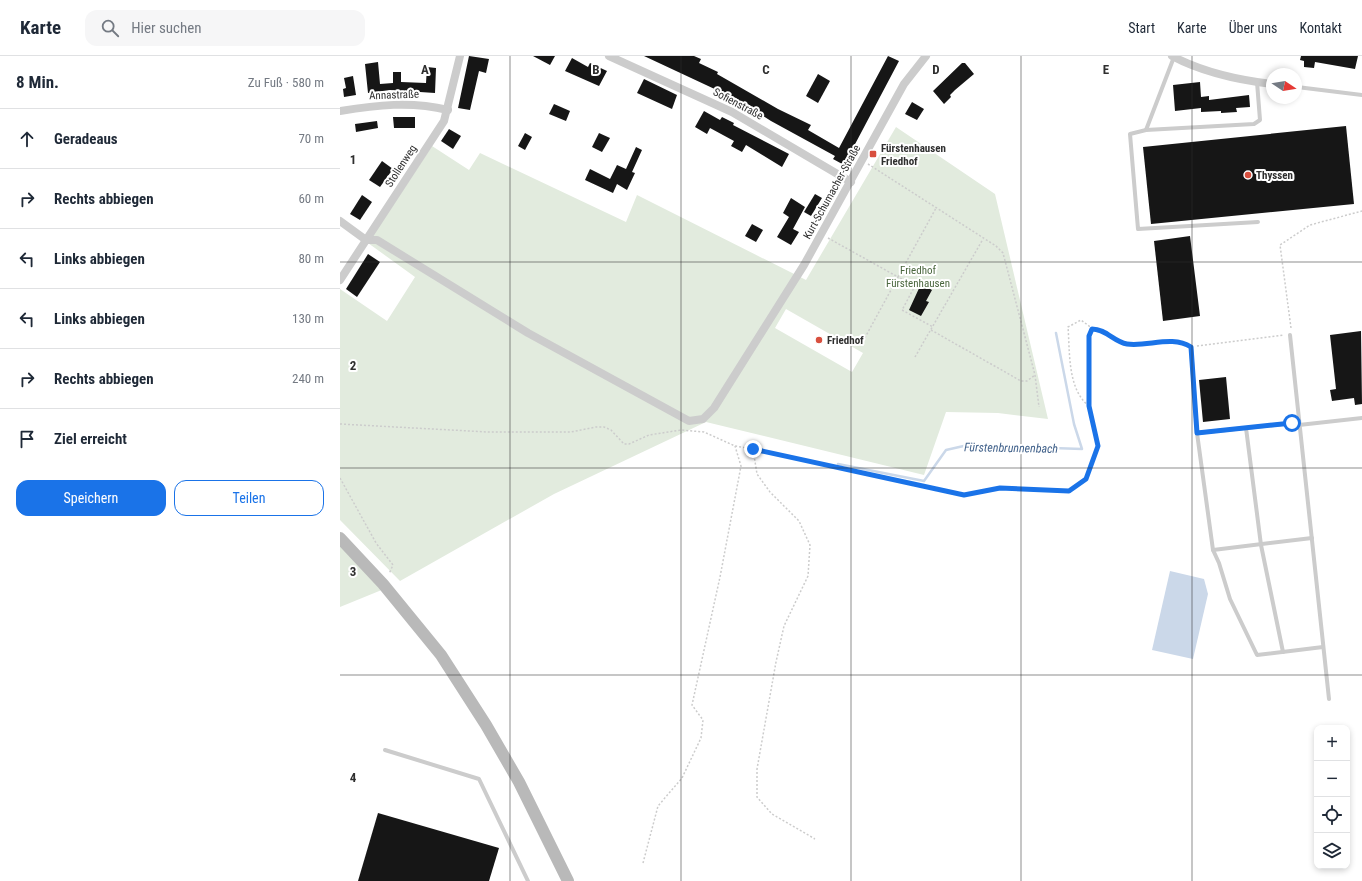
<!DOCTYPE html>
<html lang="de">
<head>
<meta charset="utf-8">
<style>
  body { margin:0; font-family:"Roboto Condensed",sans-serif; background:#f6f6f7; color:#1f2937 }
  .controls { position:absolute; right:12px; bottom:12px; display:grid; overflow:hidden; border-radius:8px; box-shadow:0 2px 6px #0003 }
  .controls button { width:36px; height:36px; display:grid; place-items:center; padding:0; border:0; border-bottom:1px solid #e0e1e3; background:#fff; color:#1f2937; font:20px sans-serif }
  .compass { position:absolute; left:926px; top:12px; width:36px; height:36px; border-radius:50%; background:#fff; box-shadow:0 2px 6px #0003; rotate:102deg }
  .stop { position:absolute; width:12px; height:12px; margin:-9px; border:3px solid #1a73e8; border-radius:50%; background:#fff }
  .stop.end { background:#1a73e8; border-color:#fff; box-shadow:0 1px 4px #0008 }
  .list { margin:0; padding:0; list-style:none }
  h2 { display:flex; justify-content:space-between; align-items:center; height:52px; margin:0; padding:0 16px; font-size:17px }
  h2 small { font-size:13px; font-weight:400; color:#747a83 }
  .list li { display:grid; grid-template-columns:26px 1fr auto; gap:12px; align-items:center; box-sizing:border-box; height:60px; padding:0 16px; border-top:1px solid #e0e1e3 }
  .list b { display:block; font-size:15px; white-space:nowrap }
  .list em { font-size:13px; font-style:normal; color:#747a83 }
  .actions { display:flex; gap:8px; padding:12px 16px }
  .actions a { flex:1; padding:9px 0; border:1px solid #1a73e8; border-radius:12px; text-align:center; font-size:14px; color:#1a73e8 }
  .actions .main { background:#1a73e8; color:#fff }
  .icon { flex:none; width:22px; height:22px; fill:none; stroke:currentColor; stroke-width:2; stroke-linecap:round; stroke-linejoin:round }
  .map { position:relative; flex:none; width:1022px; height:825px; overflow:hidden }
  header { display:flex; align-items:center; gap:24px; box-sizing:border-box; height:56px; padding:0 20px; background:#fff; border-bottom:1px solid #e0e1e3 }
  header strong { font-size:19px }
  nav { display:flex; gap:22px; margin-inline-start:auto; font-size:14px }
  .search { width:280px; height:36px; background:#f6f6f7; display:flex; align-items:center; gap:10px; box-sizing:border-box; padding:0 14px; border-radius:12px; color:#747a83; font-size:15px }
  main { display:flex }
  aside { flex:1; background:#fff }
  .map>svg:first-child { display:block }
  .green { fill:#e2ebde; fill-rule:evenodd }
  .water { fill:#cbd8e9 }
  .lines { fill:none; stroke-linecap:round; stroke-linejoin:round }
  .stream { stroke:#cbd8e9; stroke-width:2.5 }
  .building { fill:#161616 }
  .path { stroke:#ccc; stroke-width:1.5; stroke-dasharray:2 2; stroke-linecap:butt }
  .service { stroke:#ccc; stroke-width:4 }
  .minor { stroke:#ccc; stroke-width:8 }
  .secondary { stroke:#b9b9b9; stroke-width:12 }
  .route { stroke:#1a73e8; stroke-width:5 }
  .grid { fill:none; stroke:#2f2f2f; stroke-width:1; stroke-opacity:0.55 }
  .poi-dot { fill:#d84f3e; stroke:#fff; stroke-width:1.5 }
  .labels { text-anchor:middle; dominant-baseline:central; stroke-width:4; stroke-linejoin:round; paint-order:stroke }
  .street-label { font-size:11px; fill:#2f2f2f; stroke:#fff }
  .poi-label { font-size:11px; font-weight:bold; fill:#2f2f2f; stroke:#fff; text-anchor:start }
  .park-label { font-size:11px; fill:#4b673f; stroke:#fff }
  .water-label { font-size:12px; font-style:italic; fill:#42628b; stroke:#fff }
  .grid-label { font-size:13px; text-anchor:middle; font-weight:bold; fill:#2f2f2f; stroke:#fff; stroke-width:4; stroke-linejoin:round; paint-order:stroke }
</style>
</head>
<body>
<header>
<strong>Karte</strong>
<div class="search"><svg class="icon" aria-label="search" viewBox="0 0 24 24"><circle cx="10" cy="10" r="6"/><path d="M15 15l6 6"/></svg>Hier suchen</div>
<nav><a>Start</a><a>Karte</a><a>Über uns</a><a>Kontakt</a></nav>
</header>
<main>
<aside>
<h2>8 Min.<small>Zu Fuß · 580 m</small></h2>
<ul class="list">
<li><svg class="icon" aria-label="ahead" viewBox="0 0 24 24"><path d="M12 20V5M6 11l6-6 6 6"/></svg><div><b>Geradeaus</b></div><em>70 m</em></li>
<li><svg class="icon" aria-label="right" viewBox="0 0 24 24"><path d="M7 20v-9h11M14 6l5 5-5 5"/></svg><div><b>Rechts abbiegen</b></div><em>60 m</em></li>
<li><svg class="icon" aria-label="left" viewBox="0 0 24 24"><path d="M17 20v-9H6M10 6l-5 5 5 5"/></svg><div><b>Links abbiegen</b></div><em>80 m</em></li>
<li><svg class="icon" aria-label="left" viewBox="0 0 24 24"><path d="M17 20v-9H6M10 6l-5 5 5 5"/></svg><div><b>Links abbiegen</b></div><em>130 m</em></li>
<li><svg class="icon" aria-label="right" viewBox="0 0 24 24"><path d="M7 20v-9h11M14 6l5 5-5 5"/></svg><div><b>Rechts abbiegen</b></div><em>240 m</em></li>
<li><svg class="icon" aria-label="arrive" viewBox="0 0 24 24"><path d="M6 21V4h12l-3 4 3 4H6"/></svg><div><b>Ziel erreicht</b></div></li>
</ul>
<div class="actions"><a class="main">Speichern</a><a>Teilen</a></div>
</aside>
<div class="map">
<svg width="1022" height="825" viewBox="0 0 1022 825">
  <rect width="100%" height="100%" fill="#fff"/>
  <g class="green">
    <path d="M556,71L655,138L708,363L658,357L606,356L584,419L366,366L214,438L60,525L0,464V233L47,265L75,221L28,187L92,90L129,114L140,97L286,166L297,139L466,224ZM446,253L523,297L512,316L435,272Z"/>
    <path d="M0,490L49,531L0,551Z"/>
  </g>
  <path class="water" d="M830,515L864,523L868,538L853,603L812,594Z"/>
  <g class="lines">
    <path class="stream" d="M498,408L584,425L606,394L628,389L742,393L734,368L716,277"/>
  </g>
  <g class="building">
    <path d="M129,0L149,3L146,17L139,15L130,54L118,52Z"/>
    <path d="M193,0H215L210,9Z"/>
    <path d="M304,0H354L361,3L359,7L378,16L377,18L438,53L471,69L468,74L499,92L548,0L559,5L504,109L493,103L495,100L431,65L396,43Z"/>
    <path d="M961,0H1018L1015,13L975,6L974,12L964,11V5L960,4Z"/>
    <path d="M232,2L248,11L250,7L267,15L259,30L225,15Z"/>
    <path d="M38,6L40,28L53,27V16H61V26L86,27L87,11L96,12L95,37L50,34L28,37L25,8Z"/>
    <path d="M622,7H625L634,18L615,34L610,39L611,41L604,48L593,35Z"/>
    <path d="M478,18L490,25L478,47L466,40Z"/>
    <path d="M13,20L16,39L4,41L3,33L6,32L4,22Z"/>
    <path d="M304,23L337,39L332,53L297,37Z"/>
    <path d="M860,26L861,41L869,40V44L909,39L910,51L896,52L897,56L881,57V55L861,56V52L835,55L833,29Z"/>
    <path d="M572,46L584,53L577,64L565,58Z"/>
    <path d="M214,48L230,55L226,65L209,58Z"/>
    <path d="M364,55L380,64L382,61L394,67L393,69L449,98L442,111L406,89L402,96L391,90L394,85L370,72L367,78L355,71Z"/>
    <path d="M53,61H75V72H54Z"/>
    <path d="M37,65L38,72L16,76L15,68Z"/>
    <path d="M1006,70L1014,148L811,168L803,91Z"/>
    <path d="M109,73L121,80L113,93L101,85Z"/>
    <path d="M185,77L192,81L185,94L178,90Z"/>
    <path d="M259,77L270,82L262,96L252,91Z"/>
    <path d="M296,91L302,94L292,116L295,117L287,134L277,128L273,137L245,124L250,113L270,123L277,109L286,113Z"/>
    <path d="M42,105L53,113L40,131L29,124Z"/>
    <path d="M475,138L482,142L471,160L464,156Z"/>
    <path d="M22,139L32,146L20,164L10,158Z"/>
    <path d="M451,142L465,151L453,173L459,176L451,189L437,181L449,161L443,157Z"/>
    <path d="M412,168L423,174L416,186L405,180Z"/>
    <path d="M850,180L860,260L823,265L814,185Z"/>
    <path d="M28,198L40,206L17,241L6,233Z"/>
    <path d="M581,228L592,234L586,245L589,246L581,260L569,254Z"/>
    <path d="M1021,275L1022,348L1015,349L1014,342L992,345L990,334L996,333L990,279Z"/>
    <path d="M886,321L890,363L863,366L859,324Z"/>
    <path d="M38,757L159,792L149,825H18Z"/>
  </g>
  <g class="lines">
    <g class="path">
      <path d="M528,108L656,190L663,197L695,319L699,351"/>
      <path d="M488,182L558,221L596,152"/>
      <path d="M951,272L940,189L970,169L1022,155"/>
      <path d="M591,274L681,325H687L695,319"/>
      <path d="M521,289L558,221L575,230L562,254L593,271"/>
      <path d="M857,290L944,279"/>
      <path d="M575,301L643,183"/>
      <path d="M749,350C727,333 730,295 728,271L741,264L753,273"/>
      <path d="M0,368L148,376H231L256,371H264L271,374L284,388H289L309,379L341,374L364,376L395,390L413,393L417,418L430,436L459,465L470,489L468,520L444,570L436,606L417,713V741L432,758L475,783"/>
      <path d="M413,393L624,439L660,432L729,435L745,423L758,390L749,350V280L753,273H759L786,288L842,286L846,288"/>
      <path d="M0,422L36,487L53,509L49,518"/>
      <path d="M303,807L318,750L342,722L361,682L363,664L352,649L380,521L401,410L395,390"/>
    </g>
    <g class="service">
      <path d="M834,1L806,74L790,78L798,173L918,166"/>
      <path d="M957,31L1022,39"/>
      <path d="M806,74L914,68L920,64L917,26"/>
      <path d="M950,279L989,643"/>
      <path d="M851,291L857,377L873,494L879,507L890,543L917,599L983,591"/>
      <path d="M906,372L921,489L943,596"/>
      <path d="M857,377L953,367L959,369L1022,362"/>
      <path d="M873,494L972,482"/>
      <path d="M45,694L139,723L188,825"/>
    </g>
    <g class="minor">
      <path d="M269,0L392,56L511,126"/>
      <path d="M832,0C862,16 898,24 932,28"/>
      <path d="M956,31H957"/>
      <path d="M0,55C36,49 71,45 108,54"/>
      <path d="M0,165L26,184H37L188,277L349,365L363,363L374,352L464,209L564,28L586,0"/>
      <path d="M0,224L104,65L120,0"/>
    </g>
    <path class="secondary" d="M0,482L43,528L101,599L146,669L179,726L228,825"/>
  </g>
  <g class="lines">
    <path class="route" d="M413,393L624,439L660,432L729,435L746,423L758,390L749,350V280L752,273C766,273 774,286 787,288C808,291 832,279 851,291L857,377L952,367"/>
  </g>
  <path class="grid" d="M170,0V825M341,0V825M511,0V825M681,0V825M852,0V825M0,206H1022M0,412H1022M0,619H1022"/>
  <g class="poi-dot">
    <rect x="529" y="94" width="8" height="8" rx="2"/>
    <circle cx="908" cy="119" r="4"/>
    <circle cx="479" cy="284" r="4"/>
  </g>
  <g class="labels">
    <g class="street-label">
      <text transform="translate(54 39) rotate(-2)">Annastraße</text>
      <text transform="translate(398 48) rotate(28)">Sofienstraße</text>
      <text transform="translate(61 110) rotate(-57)">Stollenweg</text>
      <text transform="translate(492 136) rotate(-61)">Kurt-Schumacher-Straße</text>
    </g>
    <g class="poi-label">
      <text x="541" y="92">Fürstenhausen<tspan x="541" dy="13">Friedhof</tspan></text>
      <text x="916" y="119">Thyssen</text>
      <text x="487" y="284">Friedhof</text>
    </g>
    <g class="park-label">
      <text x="578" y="214">Friedhof<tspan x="578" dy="13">Fürstenhausen</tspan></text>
    </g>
    <g class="water-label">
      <text transform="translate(671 392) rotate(1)">Fürstenbrunnenbach</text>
    </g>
  </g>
  <g class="grid-label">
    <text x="85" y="18">A</text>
    <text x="256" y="18">B</text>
    <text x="426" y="18">C</text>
    <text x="596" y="18">D</text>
    <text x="766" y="18">E</text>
    <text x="13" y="108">1</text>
    <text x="13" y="314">2</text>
    <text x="13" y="520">3</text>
    <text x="13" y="726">4</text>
  </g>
</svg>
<div class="controls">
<button>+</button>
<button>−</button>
<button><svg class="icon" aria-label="locate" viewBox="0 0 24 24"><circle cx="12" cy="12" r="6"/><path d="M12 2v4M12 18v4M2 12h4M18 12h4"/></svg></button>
<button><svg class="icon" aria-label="layers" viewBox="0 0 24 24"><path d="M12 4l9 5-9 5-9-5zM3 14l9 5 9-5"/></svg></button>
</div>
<svg class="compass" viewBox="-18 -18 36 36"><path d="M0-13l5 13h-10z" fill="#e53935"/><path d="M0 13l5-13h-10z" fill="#747a83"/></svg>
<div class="stop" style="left:952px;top:367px"></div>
<div class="stop end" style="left:413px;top:393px"></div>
</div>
</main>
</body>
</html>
